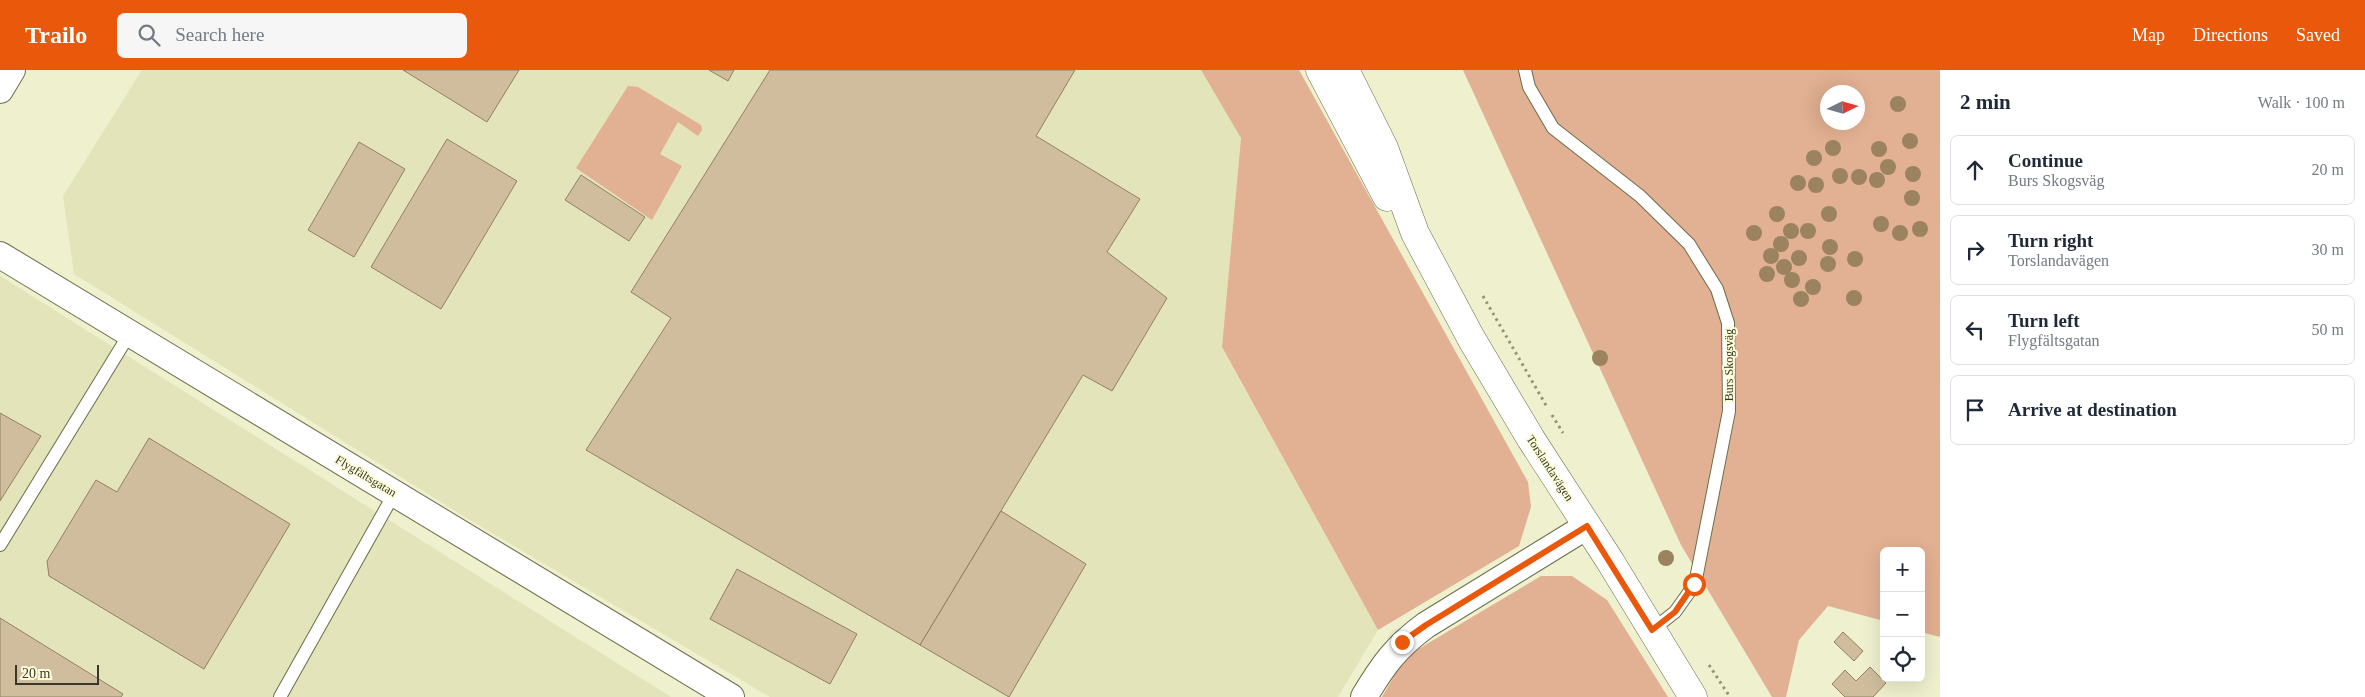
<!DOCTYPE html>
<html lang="en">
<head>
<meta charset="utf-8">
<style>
  body { margin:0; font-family:"Times New Roman",serif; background:#f6f6f7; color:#1f2937 }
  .controls { position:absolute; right:15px; bottom:15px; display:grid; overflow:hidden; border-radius:8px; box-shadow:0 5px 20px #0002 }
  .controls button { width:45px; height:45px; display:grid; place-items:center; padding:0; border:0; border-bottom:1px solid #e0e1e3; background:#fff; color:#1f2937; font:25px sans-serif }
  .compass { position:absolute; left:1820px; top:15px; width:45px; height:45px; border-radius:50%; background:#fff; box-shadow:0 5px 20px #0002; rotate:85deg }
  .scale { position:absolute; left:15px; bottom:12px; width:84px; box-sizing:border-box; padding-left:5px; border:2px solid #37372a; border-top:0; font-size:14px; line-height:18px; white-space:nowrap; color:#37372a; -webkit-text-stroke:4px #fdfdda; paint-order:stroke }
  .stop { position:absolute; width:15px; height:15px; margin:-11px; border:4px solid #ea580c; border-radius:50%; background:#fff }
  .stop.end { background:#ea580c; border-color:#fff; box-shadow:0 1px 5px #0008 }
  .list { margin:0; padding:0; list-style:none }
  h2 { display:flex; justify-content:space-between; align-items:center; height:65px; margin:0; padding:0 20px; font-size:21px }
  h2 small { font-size:16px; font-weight:400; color:#747a83 }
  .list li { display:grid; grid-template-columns:32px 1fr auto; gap:15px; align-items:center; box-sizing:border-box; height:70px; margin:0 10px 10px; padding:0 10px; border:1px solid #e0e1e3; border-radius:8px }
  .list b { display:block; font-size:19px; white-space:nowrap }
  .list p { margin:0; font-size:16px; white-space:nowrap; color:#747a83 }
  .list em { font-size:16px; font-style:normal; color:#747a83 }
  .icon { flex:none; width:28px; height:28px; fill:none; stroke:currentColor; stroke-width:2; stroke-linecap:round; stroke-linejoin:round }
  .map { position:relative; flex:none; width:1940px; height:627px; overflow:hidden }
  header { display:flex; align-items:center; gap:30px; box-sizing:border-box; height:70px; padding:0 25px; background:#ea580c; color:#fff }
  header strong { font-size:24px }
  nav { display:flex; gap:28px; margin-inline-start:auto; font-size:18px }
  .search { width:350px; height:45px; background:#f6f6f7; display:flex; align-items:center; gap:12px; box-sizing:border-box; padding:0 18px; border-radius:8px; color:#747a83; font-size:19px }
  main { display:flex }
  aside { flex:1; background:#fff }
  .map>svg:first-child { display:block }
  .built { fill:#e3e4b9 }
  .green { fill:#e2b092; fill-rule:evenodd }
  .building { fill:#cfbd9e; stroke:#928064 }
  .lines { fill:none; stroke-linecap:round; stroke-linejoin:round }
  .lane-casing { stroke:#6c6c4d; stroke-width:14 }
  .street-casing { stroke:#6c6c4d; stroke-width:28 }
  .secondary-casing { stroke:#6c6c4d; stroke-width:29 }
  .path { stroke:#93937b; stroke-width:3; stroke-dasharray:2.5 4; stroke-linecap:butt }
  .lane { stroke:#fff; stroke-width:12 }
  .street { stroke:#fff; stroke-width:26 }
  .secondary { stroke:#fff; stroke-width:28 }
  .tree { fill:#9b8360 }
  .route { stroke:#ea580c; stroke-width:6 }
  .labels { text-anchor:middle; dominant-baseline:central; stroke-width:4; stroke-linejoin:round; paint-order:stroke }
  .street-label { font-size:12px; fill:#37372a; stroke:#fdfdda }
</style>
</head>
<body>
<header>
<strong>Trailo</strong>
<div class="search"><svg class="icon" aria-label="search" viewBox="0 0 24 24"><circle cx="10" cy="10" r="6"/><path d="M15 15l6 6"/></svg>Search here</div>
<nav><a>Map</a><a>Directions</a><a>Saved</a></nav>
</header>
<main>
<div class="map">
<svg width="1940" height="627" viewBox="0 0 1940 627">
  <rect width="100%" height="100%" fill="#eff0cd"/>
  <g class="built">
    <path d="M142,0H1201L1241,67L1222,278L1378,560L1338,627H770L465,447L74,204L63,126Z"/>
    <path d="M0,206L671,627H0Z"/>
  </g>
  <g class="green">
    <path d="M1201,0H1299L1528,412L1531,437L1519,476L1378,560L1222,277L1241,68Z"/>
    <path d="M1463,0H1940V567L1921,562V481H1884V551L1828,536L1799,570L1786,627H1772L1681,475ZM1828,22H1858V52H1828Z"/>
    <path d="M628,16L638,17L701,55L702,60L698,66L678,52L660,84L682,96L652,150L576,98Z"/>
    <path d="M1541,506H1572L1607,530L1668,627H1382L1405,587Z"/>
  </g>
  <g class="building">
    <path d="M403,0H519L487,52Z"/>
    <path d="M709,0H734L728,11Z"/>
    <path d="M770,0H1075L1036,66L1140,129L1107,182L1167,228L1112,321L1083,305L920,575L586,380L671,248L631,222Z"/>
    <path d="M447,69L517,111L441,239L371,197Z"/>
    <path d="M359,72L405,99L354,187L308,160Z"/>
    <path d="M581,105L645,147L629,171L565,130Z"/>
    <path d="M0,343L41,366L0,431Z"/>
    <path d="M149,368L290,454L204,599L49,506L47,491L96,410L117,422Z"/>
    <path d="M1001,441L1086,494L1009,627L920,575Z"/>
    <path d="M737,499L857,564L830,614L710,549Z"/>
    <path d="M0,548L123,624L121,627H0Z"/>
    <path d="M1843,562L1863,581L1854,591L1834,572Z"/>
    <path d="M1870,597L1886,613L1873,627H1845L1832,614L1845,600L1856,611Z"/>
  </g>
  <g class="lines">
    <g class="lane-casing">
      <g id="lane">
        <path d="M1525,0L1529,17L1553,58L1640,126L1689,174L1717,219L1728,253L1729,341L1695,514L1675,542L1652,560"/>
        <path d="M0,475L130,263"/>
        <path d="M280,627L394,424"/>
      </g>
    </g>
    <g class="street-casing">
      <g id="street">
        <path d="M0,20L12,0"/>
        <path d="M0,185L731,627"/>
        <path d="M1364,627C1383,595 1396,577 1426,555L1587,456"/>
      </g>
    </g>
    <g class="secondary-casing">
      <g id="secondary">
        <path d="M1320,0L1387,127"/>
        <path d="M1345,0L1384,78L1415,163L1471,268L1531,369L1610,491L1693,627"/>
      </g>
    </g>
    <g class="path">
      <path d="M1483,226L1547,337"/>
      <path d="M1552,345L1563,363"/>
      <path d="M1709,595L1730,627"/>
    </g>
    <use href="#lane" class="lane"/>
    <use href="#street" class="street"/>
    <use href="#secondary" class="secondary"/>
  </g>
  <g class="tree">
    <circle cx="1898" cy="34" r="8"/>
    <circle cx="1910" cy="71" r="8"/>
    <circle cx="1833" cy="78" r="8"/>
    <circle cx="1879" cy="79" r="8"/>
    <circle cx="1814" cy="88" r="8"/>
    <circle cx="1888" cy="97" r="8"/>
    <circle cx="1913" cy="104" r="8"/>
    <circle cx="1840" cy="106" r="8"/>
    <circle cx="1859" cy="107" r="8"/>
    <circle cx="1877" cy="110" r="8"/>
    <circle cx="1798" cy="113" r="8"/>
    <circle cx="1816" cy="115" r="8"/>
    <circle cx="1912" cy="128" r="8"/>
    <circle cx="1777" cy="144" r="8"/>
    <circle cx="1829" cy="144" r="8"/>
    <circle cx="1881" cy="154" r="8"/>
    <circle cx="1920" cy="159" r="8"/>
    <circle cx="1791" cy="161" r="8"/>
    <circle cx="1808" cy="161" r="8"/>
    <circle cx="1754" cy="163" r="8"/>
    <circle cx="1900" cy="163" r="8"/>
    <circle cx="1781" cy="174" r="8"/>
    <circle cx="1830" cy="177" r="8"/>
    <circle cx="1771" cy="186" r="8"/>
    <circle cx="1799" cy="188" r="8"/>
    <circle cx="1855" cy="189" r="8"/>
    <circle cx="1828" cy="194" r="8"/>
    <circle cx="1784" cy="197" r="8"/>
    <circle cx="1767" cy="204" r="8"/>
    <circle cx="1792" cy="210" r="8"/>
    <circle cx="1813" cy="217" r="8"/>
    <circle cx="1854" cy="228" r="8"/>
    <circle cx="1801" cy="229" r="8"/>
    <circle cx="1600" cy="288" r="8"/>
    <circle cx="1666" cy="488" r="8"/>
  </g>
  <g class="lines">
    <path class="route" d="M1402,572L1426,555L1587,456L1652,560L1675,542L1694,514"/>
  </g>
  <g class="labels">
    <g class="street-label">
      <text transform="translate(1729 295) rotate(-90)">Burs Skogsväg</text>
      <text transform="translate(1550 398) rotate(57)">Torslandavägen</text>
      <text transform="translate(366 406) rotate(31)">Flygfältsgatan</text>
    </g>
  </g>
</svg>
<div class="controls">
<button>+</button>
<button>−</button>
<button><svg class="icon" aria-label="locate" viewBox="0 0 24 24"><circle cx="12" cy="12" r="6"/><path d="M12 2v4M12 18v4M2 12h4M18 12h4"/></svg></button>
</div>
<svg class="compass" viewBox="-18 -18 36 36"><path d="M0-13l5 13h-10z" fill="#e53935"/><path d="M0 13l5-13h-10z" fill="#747a83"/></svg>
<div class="scale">20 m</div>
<div class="stop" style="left:1694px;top:514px"></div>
<div class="stop end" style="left:1402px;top:572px"></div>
</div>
<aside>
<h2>2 min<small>Walk · 100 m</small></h2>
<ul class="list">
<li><svg class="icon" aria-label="ahead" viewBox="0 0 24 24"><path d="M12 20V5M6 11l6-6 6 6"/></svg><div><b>Continue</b><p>Burs Skogsväg</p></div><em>20 m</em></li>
<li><svg class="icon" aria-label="right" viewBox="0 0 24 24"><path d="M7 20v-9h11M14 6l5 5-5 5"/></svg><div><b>Turn right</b><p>Torslandavägen</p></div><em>30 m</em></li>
<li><svg class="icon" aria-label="left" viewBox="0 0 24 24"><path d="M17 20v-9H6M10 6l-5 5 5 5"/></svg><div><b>Turn left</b><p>Flygfältsgatan</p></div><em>50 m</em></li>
<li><svg class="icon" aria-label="arrive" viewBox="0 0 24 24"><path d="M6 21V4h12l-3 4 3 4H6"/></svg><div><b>Arrive at destination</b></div></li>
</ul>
</aside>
</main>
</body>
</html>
